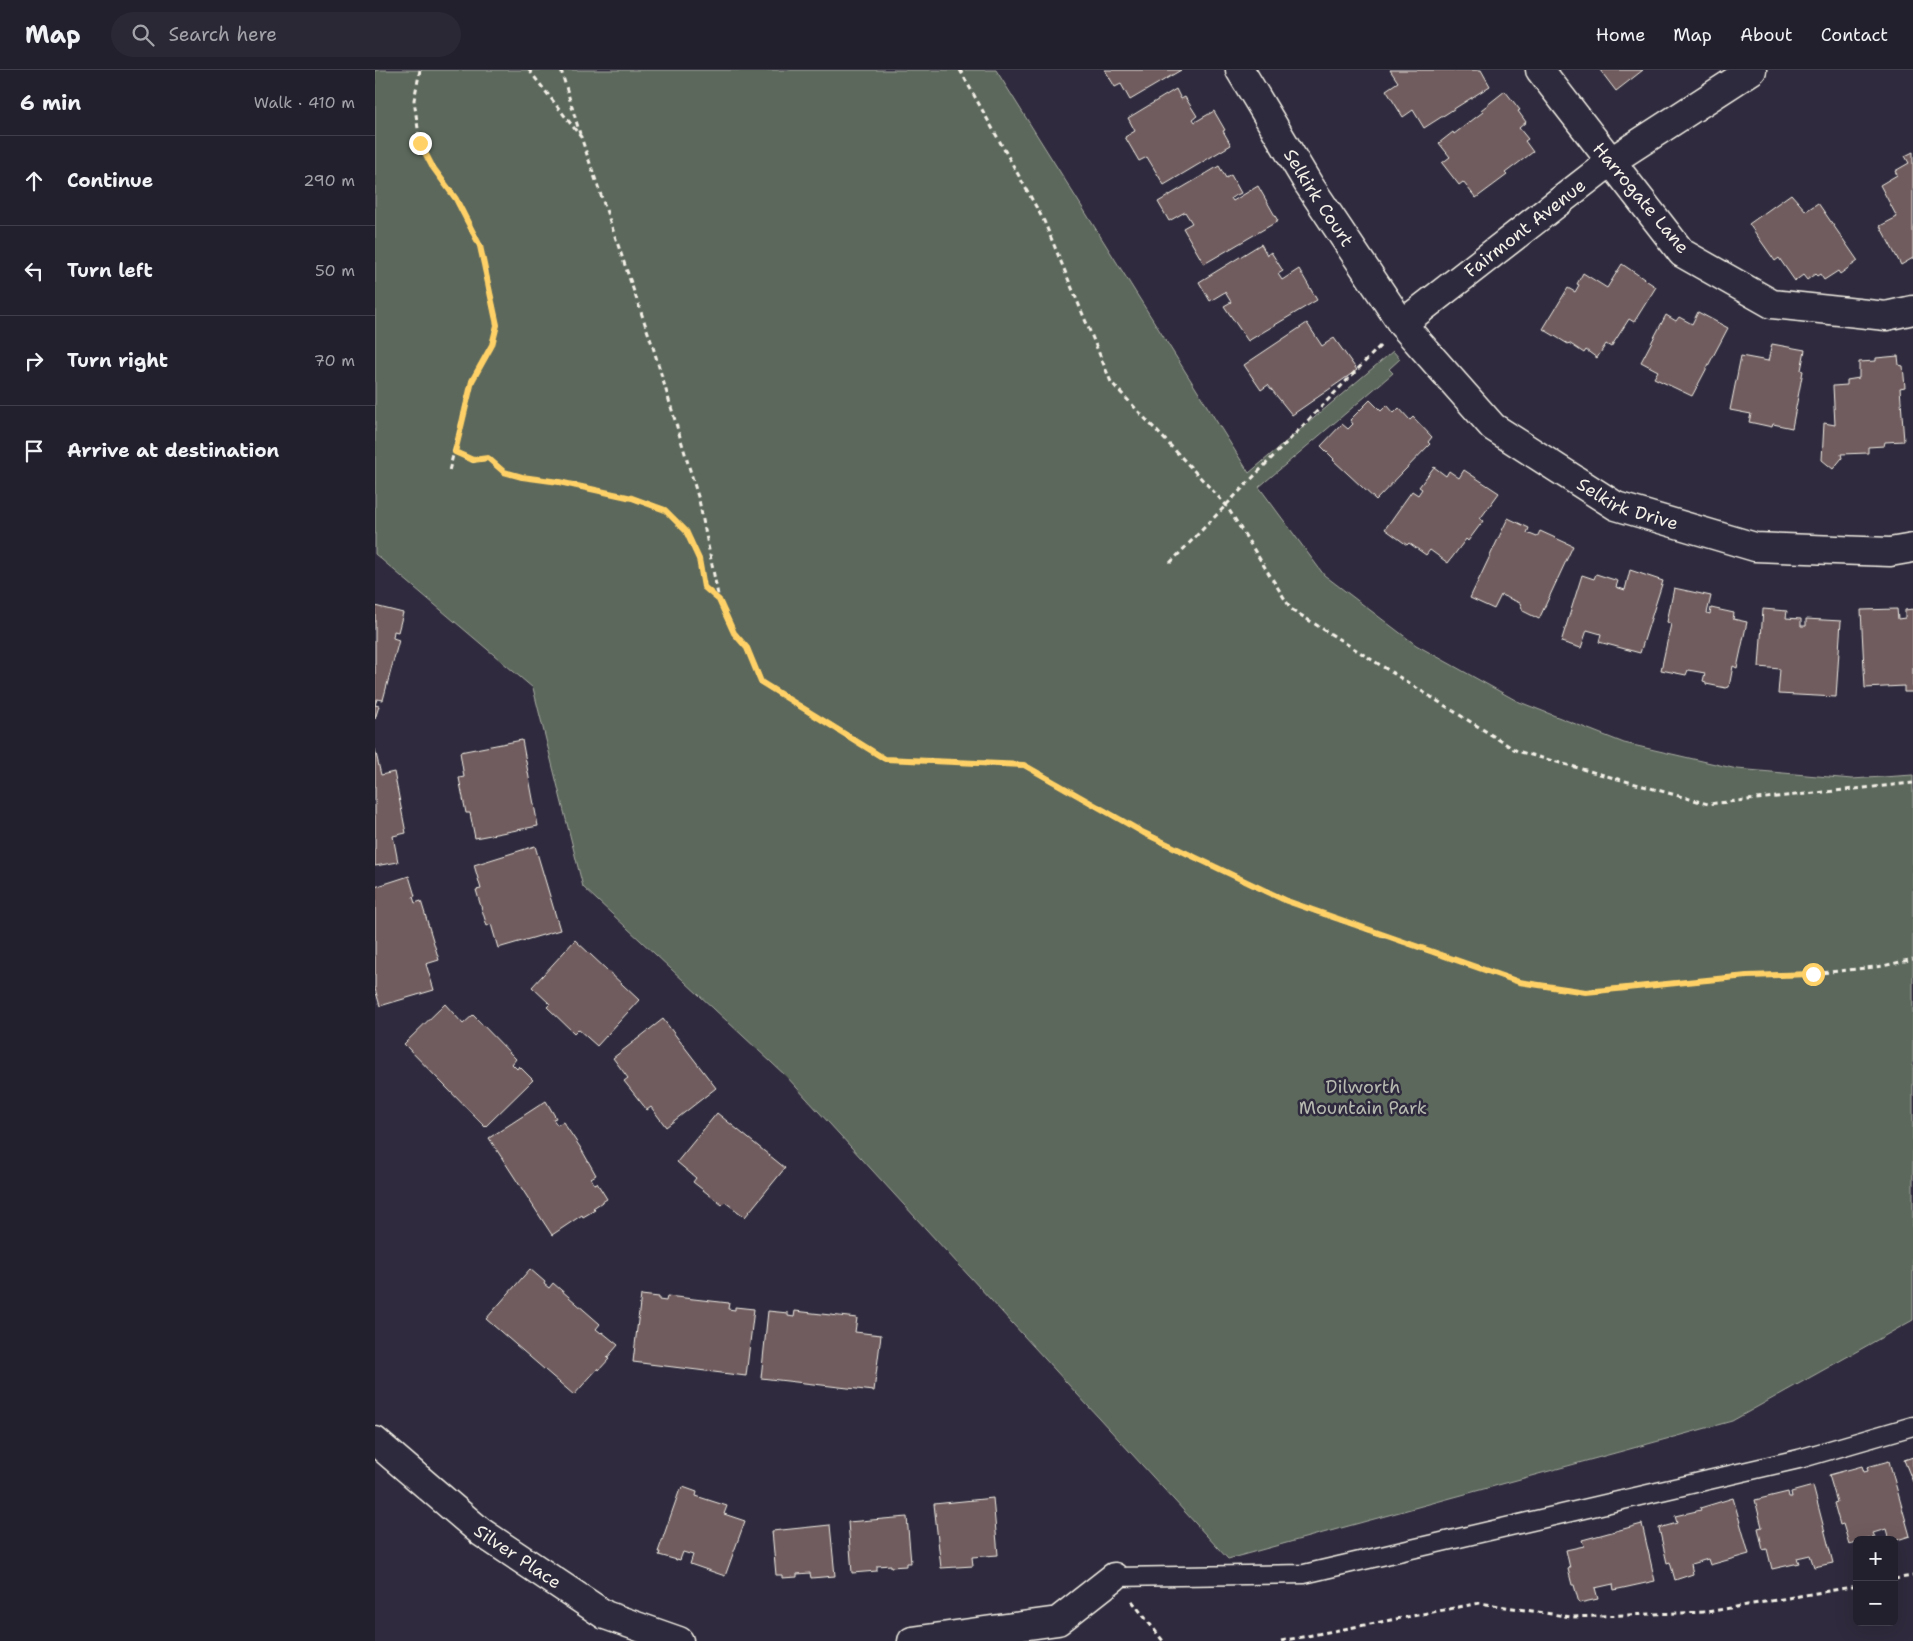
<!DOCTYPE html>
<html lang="en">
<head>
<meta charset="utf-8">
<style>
  body { margin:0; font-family:"Shantell Sans",sans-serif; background:#2b2836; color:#f1f3f6 }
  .controls { position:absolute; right:15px; bottom:15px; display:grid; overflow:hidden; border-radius:8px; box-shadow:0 5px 20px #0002 }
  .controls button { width:45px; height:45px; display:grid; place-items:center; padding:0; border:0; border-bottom:1px solid #403e4a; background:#23202e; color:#f1f3f6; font:25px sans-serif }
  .stop { position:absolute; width:15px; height:15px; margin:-11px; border:4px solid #ffd166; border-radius:50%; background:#fff }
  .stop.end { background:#ffd166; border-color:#fff; box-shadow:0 1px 5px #0008 }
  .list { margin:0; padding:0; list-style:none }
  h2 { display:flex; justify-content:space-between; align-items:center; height:65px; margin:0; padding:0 20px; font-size:21px }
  h2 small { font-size:16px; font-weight:400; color:#a3a3aa }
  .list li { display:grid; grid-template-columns:32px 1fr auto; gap:15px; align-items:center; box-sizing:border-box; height:90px; padding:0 20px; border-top:1px solid #403e4a }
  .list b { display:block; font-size:19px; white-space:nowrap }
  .list em { font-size:16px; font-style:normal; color:#a3a3aa }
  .icon { flex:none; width:28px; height:28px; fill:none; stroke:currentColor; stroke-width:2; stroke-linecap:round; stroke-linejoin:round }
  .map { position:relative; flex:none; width:1538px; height:1571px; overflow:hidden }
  header { display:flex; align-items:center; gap:30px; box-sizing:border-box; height:70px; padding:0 25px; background:#23202e; border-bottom:1px solid #403e4a }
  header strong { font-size:24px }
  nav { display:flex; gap:28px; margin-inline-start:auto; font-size:18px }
  .search { width:350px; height:45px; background:#2b2836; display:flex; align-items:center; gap:12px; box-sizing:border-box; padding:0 18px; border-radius:28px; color:#a3a3aa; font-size:19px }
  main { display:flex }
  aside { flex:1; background:#23202e }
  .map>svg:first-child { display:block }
  .green { fill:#5b675c; stroke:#a8aca2 }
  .building { fill:#705b5e; stroke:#f4f1e8 }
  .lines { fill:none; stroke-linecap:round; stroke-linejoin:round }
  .service-casing { stroke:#f4f1e8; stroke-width:21 }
  .minor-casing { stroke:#f4f1e8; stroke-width:31 }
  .path { stroke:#f4f1e8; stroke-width:3; stroke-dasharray:5 4; stroke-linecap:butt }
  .service { stroke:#2f2a3d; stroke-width:18 }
  .minor { stroke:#2f2a3d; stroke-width:28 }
  .route { stroke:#ffd166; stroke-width:6 }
  .labels { text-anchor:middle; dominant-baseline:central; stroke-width:5; stroke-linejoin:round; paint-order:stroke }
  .street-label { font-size:18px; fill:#f4f1e8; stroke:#2f2a3d }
  .park-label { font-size:18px; fill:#b7bab0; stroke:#2f2a3d }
</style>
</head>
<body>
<header>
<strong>Map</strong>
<div class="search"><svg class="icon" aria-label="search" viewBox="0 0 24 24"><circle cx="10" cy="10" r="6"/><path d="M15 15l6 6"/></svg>Search here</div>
<nav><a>Home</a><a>Map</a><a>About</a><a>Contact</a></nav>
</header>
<main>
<aside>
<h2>6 min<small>Walk · 410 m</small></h2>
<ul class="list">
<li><svg class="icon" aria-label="ahead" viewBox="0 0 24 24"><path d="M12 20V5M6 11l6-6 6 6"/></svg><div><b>Continue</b></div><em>290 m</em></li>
<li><svg class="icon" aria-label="left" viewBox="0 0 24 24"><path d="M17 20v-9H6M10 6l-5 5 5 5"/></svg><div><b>Turn left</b></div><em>50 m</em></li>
<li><svg class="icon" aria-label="right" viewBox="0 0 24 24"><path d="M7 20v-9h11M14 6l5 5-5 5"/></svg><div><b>Turn right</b></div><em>70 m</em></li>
<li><svg class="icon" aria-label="arrive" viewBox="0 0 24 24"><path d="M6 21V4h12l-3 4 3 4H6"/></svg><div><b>Arrive at destination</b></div></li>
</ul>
</aside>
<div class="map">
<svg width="1538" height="1571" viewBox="0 0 1538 1571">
  <rect width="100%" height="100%" fill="#2f2a3d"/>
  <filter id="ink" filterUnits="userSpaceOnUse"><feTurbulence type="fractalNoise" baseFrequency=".02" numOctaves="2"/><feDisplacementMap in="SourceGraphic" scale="10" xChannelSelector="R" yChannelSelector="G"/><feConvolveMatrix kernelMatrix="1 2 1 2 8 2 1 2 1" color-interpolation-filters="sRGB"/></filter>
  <g filter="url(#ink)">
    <path class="green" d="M0,0H621L874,403L1018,281L1025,289L1014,299L1018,303L884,417L949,505L1041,575L1142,631L1249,673L1362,699L1477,709L1538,705V1250L1357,1351L853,1489L411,1006L208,817L158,618L0,484Z"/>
    <g class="building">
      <path d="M730,0H806L755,30L746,14L740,17Z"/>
      <path d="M1015,0H1106L1115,16L1049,58L1038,40L1028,47L1011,20L1023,12Z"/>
      <path d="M1225,0H1268L1241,21Z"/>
      <path d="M801,19L806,29L810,27L822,46L818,49L820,52L839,41L850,60L848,61L856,75L789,115L772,87L764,91L750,67L760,61L753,48Z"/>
      <path d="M1130,21L1145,40L1143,41L1151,52L1144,58L1153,69L1150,71L1158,82L1130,103L1132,105L1101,128L1088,112L1084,115L1067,93L1075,87L1064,73L1078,62L1079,64L1108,42L1106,40Z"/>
      <path d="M1538,82V188L1526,195L1505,156L1522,147L1505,115L1522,105L1520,101L1534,93L1530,86Z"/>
      <path d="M844,96L851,108L856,105L866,123L856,128L858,131L883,116L903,151L829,194L808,158L817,153L810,142L794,151L783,132Z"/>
      <path d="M1416,124L1431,141L1443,133L1483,191L1465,204L1463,201L1449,210L1445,204L1442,206L1440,204L1432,210L1428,205L1420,211L1404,188L1400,191L1374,154Z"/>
      <path d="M886,174L892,185L896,182L908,201L903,204L907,210L924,199L942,230L873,271L849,236L856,232L850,222L835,231L824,212Z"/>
      <path d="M1247,194L1281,217L1259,252L1254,249L1236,277L1231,274L1222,288L1211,280L1209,283L1194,273L1193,274L1168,259L1193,218L1200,222L1204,215L1202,214L1208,203L1232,218Z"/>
      <path d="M1323,242L1353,258L1317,326L1279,308L1283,301L1266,292L1291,245L1301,251L1304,247L1317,254Z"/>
      <path d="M932,253L947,276L959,268L982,300L917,345L893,315L886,320L869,295Z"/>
      <path d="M1397,274L1430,280L1426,300L1428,301L1417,358L1398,354L1397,357L1374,352L1376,344L1355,340L1366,286L1393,291Z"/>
      <path d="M1523,286L1524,295L1528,296L1530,317L1525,318L1529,371L1510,372L1509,376L1493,377V383L1466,384L1467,388L1458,399L1447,390L1449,353L1460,355L1458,316L1472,315V310L1484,308V292L1501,291V288Z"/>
      <path d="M995,330L1006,341L1012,335L1019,343L1024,338L1035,350L1038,347L1057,367L1053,372L1055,374L1001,430L958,390L959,389L946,376L967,354L973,359L978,354L975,350Z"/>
      <path d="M1059,397L1071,406L1074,401L1084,408L1089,400L1124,423L1105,449L1108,451L1093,471L1091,469L1073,493L1055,480L1051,485L1034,473L1032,475L1010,459L1037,421L1043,425L1047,419L1044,417Z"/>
      <path d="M1133,448L1154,458L1152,463L1162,467L1165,461L1198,476L1164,549L1148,541L1145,533L1126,525L1119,539L1095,528Z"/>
      <path d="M1255,500L1288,511L1265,583L1224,572L1226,564L1212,560L1206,578L1186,572L1207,505L1219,509L1221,504L1243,511L1241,517L1250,520Z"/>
      <path d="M1299,518L1336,526L1332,543L1335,544L1336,538L1359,543L1358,549L1372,552L1362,598L1358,596L1354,617L1351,618L1331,614V612L1328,611L1330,603L1313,600L1311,605L1286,600L1296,554L1292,552Z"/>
      <path d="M0,536L28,543L23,562L19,561L18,568L24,570L8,630L2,629L0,635L4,636L0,649Z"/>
      <path d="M1388,539L1412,541L1411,548L1426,549V556H1431V549L1466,551L1461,627L1403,624L1405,599L1384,597Z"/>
      <path d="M1522,539L1523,549L1530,548V540L1538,539V622H1529V616L1490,618L1486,540Z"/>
      <path d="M147,670L163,756L100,768L95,743H91L84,708L89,707L85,682Z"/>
      <path d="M0,679L6,705L19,702L31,763L18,766L23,792L0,796Z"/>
      <path d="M160,776L185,860L123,878L116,854L112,856L101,820L106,819L99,795Z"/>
      <path d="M34,806L40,826L38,827L40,833L46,831L64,890L51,894L59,920L5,936L0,919V817Z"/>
      <path d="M200,870L264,930L222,976L203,959L199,963L172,937L175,934L157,917Z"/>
      <path d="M70,934L88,954L98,945L141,989L137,994L142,999L144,996L158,1010L110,1057L29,974Z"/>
      <path d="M288,949L341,1018L291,1057L276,1037L272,1040L249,1011L253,1008L238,988Z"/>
      <path d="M171,1031L181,1048L178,1049L182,1055L188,1052L205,1077L221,1105L216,1108L219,1114L222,1113L232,1129L218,1138L220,1140L208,1147L207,1145L177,1165L114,1068Z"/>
      <path d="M342,1043L410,1098L370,1147L350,1132L347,1135L318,1112L321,1108L302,1092Z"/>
      <path d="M155,1199L170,1212L169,1214L174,1218L178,1213L225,1254L221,1259L226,1263L227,1262L243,1275L232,1288L234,1289L224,1300L223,1298L199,1325L111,1249Z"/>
      <path d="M266,1225L284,1227V1230L291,1231L292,1226L354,1233L353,1239L360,1240V1237L379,1239L371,1306L258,1292Z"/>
      <path d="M393,1241L413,1243V1246L419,1247L420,1241L482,1248L480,1262L506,1265L499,1321L386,1308Z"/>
      <path d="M1538,1387V1412L1529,1390Z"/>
      <path d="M1514,1391L1535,1466L1519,1471L1514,1470L1511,1459L1498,1463L1500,1467L1482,1470V1472L1474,1474L1468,1454L1465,1455L1459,1433L1462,1432L1454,1405L1487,1396L1489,1402L1493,1401L1492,1397Z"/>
      <path d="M1438,1416L1458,1493L1439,1497L1435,1485L1422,1488L1424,1493L1397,1499L1392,1479L1388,1480L1383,1458L1387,1457L1380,1430L1413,1422L1414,1427H1417L1416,1422Z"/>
      <path d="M308,1417L322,1422L321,1426L352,1436L349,1444L370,1451L350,1506L315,1494L318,1485L308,1482L305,1490L302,1489V1490L284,1485L285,1482H283L305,1419L306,1420Z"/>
      <path d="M618,1428L623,1485L597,1487L598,1496L566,1498L559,1434Z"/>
      <path d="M1358,1428L1374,1484L1335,1495L1333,1489L1316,1494L1318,1504L1300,1510L1295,1492L1292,1493L1284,1458L1302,1453L1300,1446L1326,1440L1325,1438Z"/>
      <path d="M532,1447L536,1493H531V1496L516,1497V1495L502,1496V1501L477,1503L473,1452Z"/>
      <path d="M1267,1454L1280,1511L1239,1520L1238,1514L1220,1518L1223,1529L1204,1533L1199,1515H1197L1193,1499L1195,1498L1191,1480L1209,1476L1207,1470Z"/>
      <path d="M455,1455L460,1506L436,1508L435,1503L422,1504V1507L407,1508V1505H401L397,1461Z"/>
    </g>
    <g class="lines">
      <g class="service-casing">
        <path id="service" d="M739,1507L929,1504L1424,1389L1538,1356"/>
      </g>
      <g class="minor-casing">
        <g id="minor">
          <path id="s1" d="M865,0L934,115L1027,254L1118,357L1241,436L1380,477L1515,482L1538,478"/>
          <path d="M1165,0L1307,183L1397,234L1511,246L1538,240"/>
          <path id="s2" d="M1027,254L1235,92L1377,0"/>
          <path id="s3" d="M0,1371L106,1462L230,1545L304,1571"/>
          <path d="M537,1571L683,1551L739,1507"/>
        </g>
      </g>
      <g class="path">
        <path d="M45,0L39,30L45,73L57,96L81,129L105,176L122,255L117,275L97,311L74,401"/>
        <path d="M154,0L206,67L278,277L324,430L344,530"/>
        <path d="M186,0L205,64"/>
        <path d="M585,0L669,151L736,312L851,435L916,539L1142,681L1333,734L1538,713"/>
        <path d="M80,382L98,391L113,388L129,402L147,407L184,412L257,428L290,440L311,461L324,489L329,517L344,530L359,563L372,578L386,612L510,689L649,695L769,763L912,831L988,858L1145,912L1211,922L1372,906L1438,904L1508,896L1538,889"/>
        <path d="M795,493L1007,274"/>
        <path d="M1519,1509L1538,1506"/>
        <path d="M757,1531L788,1571H791"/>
        <path d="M906,1571L1105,1533L1196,1547L1332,1542L1482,1516"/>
      </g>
      <use href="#service" class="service"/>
      <use href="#minor" class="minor"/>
    </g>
  </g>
  <g class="lines" filter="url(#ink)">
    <path class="route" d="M45,73L57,96L81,129L105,176L122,255L117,275L97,311L80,382L98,390L113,388L129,402L147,407L184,412L257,428L290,440L311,461L324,489L329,517L344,530L359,563L372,578L386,612L510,689L649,695L769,763L912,831L1144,912L1211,922L1372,906L1438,904"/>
  </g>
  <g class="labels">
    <g class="street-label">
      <text stroke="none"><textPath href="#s1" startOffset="150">Selkirk Court</textPath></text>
      <text transform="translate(1266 128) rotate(50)">Harrogate Lane</text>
      <text stroke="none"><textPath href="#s2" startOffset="156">Fairmont Avenue</textPath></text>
      <text stroke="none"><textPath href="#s1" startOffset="595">Selkirk Drive</textPath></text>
      <text stroke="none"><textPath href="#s3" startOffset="184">Silver Place</textPath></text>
    </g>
    <g class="park-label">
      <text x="988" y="1017">Dilworth<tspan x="988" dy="21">Mountain Park</tspan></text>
    </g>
  </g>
</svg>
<div class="controls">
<button>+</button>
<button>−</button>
</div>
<div class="stop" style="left:1438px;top:904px"></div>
<div class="stop end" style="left:45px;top:73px"></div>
</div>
</main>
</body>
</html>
